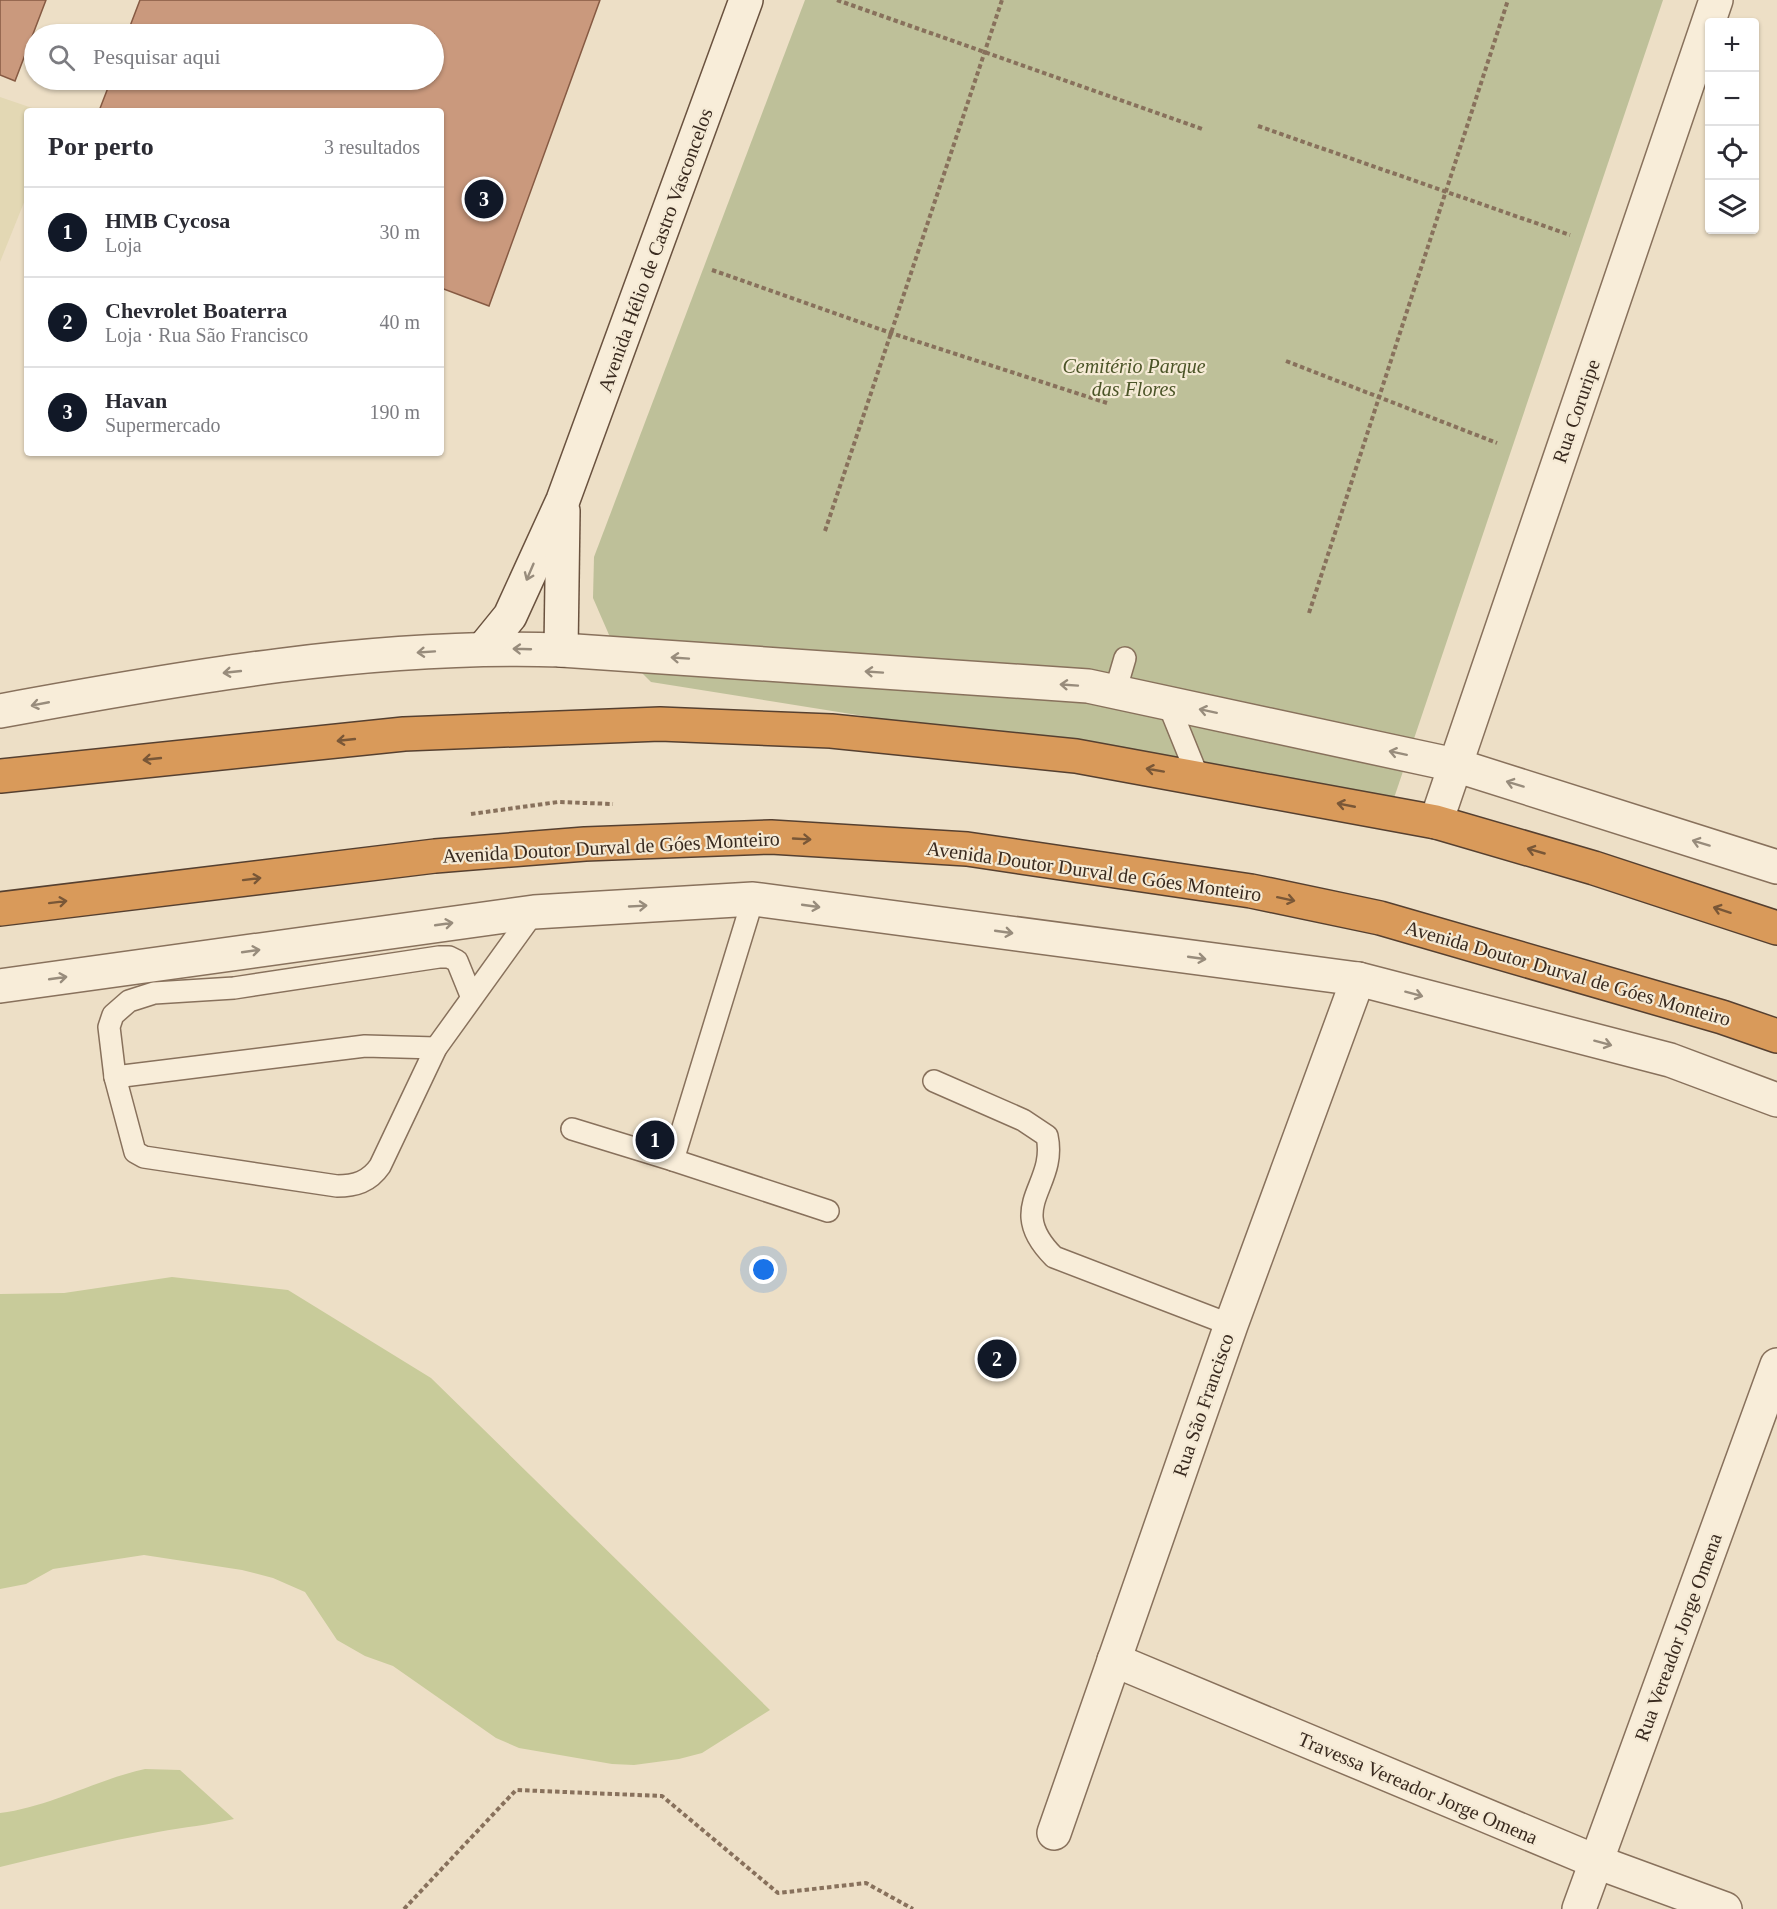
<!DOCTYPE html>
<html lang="pt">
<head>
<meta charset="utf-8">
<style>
  body { margin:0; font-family:"Times New Roman",serif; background:#f7f7f7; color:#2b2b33 }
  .controls { position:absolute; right:18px; top:18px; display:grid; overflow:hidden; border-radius:6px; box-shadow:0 2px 4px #0004 }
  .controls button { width:54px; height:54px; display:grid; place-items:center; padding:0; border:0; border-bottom:2px solid #e1e1e2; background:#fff; color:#2b2b33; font:30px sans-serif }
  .you { position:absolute; left:764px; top:1270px; width:21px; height:21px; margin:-15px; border:4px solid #fff; border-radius:50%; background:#1a73e8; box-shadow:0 0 0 9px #1a73e833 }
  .badge { display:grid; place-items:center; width:39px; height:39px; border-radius:50%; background:#111827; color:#fff; font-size:20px; font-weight:700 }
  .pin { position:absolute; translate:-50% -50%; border:3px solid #fff; box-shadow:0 2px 6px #0006 }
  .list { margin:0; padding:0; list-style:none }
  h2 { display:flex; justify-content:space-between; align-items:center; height:78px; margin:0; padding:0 24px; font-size:26px }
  h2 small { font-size:20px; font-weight:400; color:#7c7c81 }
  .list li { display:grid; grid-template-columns:39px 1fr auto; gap:18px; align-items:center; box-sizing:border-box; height:90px; padding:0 24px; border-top:2px solid #e1e1e2 }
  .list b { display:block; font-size:22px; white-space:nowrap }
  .list p { margin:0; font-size:20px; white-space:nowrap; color:#7c7c81 }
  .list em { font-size:20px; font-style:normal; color:#7c7c81 }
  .icon { flex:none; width:33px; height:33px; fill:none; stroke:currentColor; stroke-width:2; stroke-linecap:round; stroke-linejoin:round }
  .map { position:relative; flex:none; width:1777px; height:1909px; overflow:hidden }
  .search { position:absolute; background:#fff; box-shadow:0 2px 4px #0004; left:24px; top:24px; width:420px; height:66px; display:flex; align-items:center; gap:15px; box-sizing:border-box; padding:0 21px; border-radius:33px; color:#7c7c81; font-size:22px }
  .panel { position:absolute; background:#fff; box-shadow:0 2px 4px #0004; left:24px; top:108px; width:420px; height:348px; border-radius:6px }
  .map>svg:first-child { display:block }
  .farmland { fill:#e3d8b4 }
  .green { fill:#c8cb9a }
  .cemetery { fill:#bec099 }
  .building { fill:#ca997d; stroke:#865a43; stroke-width:1.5 }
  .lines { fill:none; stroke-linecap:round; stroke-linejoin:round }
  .lane-casing { stroke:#88715c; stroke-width:24 }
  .street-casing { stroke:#88715c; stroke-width:36 }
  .secondary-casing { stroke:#6a523f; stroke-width:36 }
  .highway-casing { stroke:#564030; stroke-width:36 }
  .path { stroke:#88715c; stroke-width:4; stroke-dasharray:4.5 3; stroke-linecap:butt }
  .lane { stroke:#f8edd9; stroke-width:21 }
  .street { stroke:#f8edd9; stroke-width:33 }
  .secondary { stroke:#f8edd9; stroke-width:33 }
  .highway { stroke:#d99a5a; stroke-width:33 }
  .oneway { stroke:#988c7c }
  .oneway2 { stroke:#795737 }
  .labels { text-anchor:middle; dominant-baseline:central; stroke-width:4.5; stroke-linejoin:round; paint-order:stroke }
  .street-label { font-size:20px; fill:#392a1f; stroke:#f5ead5 }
  .park-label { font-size:20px; font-style:italic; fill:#4b5427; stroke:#f5ead5 }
</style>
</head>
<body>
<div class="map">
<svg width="1777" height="1909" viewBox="0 0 1777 1909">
  <rect width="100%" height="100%" fill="#eddfc6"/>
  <path class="farmland" d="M0,97L41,111H27V195L0,262Z"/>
  <g class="green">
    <path d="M172,1277L288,1290L431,1378L770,1710L702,1753L679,1759L634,1765L612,1764L519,1748L496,1738L393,1666L365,1656L337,1640L305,1592L273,1578L242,1570L144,1555L53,1569L26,1584L0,1589V1294L64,1293Z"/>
    <path d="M145,1769L180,1770L234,1819C209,1825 184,1827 158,1832C105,1842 52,1854 0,1867V1813C50,1807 95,1780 145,1769Z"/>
  </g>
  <path class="cemetery" d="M805,0H1663L1393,801L651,682L613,644L593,598L594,557Z"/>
  <g class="building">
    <path d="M0,0H46L15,81L0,75Z"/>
    <path d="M140,0H600L489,306L441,288V111H99L111,80H434V34H127Z"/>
  </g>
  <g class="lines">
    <g class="lane-casing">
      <g id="lane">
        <path d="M1115,692L1125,658"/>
        <path d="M1168,703L1198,777"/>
        <path d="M753,899L673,1160L828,1211"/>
        <path d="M472,998L457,961L449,957H439L234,988L154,993L129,1001L113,1015L109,1027L115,1077L135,1152L144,1157L337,1186C355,1186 369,1182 380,1166L436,1048L534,912"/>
        <path d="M115,1077L365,1046L436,1048"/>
        <path d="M934,1081L1023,1120L1047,1136C1058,1187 1003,1206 1054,1257L1231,1325"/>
        <path d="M572,1129L673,1160"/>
      </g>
    </g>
    <g class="street-casing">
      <g id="street">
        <path d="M0,711C185,677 372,644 561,650L1088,686L1455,765L1777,867"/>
        <path d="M1436,822L1716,0"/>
        <path d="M0,986L534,912L753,899L1358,979L1670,1060L1777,1100"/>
        <path d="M1114,1660L1597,1862L1725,1909"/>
        <path d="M1054,1833L1231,1325L1358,979"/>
        <path d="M1579,1909L1777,1365"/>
      </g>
    </g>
    <g class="secondary-casing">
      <g id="secondary">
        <path d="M484,648L510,616L563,500L746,0"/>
        <path d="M561,650L563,511"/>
      </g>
    </g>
    <g class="highway-casing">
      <g id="highway">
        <path d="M0,776L404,734L660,724L831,731L1076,756L1436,822L1594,868L1777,928"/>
        <path d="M0,909L435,856L585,844L771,837L967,849L1251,891L1380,918L1722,1017L1777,1036"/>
      </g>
    </g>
    <g class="path">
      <path d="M837,0L1202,129"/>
      <path d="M1258,126L1570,235"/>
      <path d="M712,270L891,333L1107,403"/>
      <path d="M1286,361L1497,443"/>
      <path d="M825,531L1002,0"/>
      <path d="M1309,613L1508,0"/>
      <path d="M471,814L558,802L613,804"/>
      <path d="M404,1909L516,1790L662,1796L778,1893L866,1883L913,1909"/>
    </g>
    <use href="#lane" class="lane"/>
    <use href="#street" class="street"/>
    <use href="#secondary" class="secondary"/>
    <use href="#highway" class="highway"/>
  </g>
  <defs><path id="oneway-shaft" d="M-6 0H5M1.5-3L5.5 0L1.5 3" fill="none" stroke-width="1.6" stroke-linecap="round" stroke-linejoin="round" transform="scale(1.5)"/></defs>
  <g class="oneway">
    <use href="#oneway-shaft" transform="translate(530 572) rotate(113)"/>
    <use href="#oneway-shaft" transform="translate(522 649) rotate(-178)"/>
    <use href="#oneway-shaft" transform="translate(426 652) rotate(176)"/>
    <use href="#oneway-shaft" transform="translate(680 658) rotate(-176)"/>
    <use href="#oneway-shaft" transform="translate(232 672) rotate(174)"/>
    <use href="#oneway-shaft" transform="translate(874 672) rotate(-176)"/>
    <use href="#oneway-shaft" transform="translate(1069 685) rotate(-176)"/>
    <use href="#oneway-shaft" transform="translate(40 704) rotate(169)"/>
    <use href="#oneway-shaft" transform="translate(1208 711) rotate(-168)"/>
    <use href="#oneway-shaft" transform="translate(1398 753) rotate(-168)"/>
    <use href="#oneway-shaft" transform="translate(1515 784) rotate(-163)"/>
    <use href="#oneway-shaft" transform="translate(1701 843) rotate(-163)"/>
    <use href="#oneway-shaft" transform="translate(638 906) rotate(-3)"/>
    <use href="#oneway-shaft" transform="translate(811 906) rotate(8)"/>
    <use href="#oneway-shaft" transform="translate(444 924) rotate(-8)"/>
    <use href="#oneway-shaft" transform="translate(1004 932) rotate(8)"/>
    <use href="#oneway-shaft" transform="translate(251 951) rotate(-8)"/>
    <use href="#oneway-shaft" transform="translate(1197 958) rotate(8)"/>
    <use href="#oneway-shaft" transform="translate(58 978) rotate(-8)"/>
    <use href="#oneway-shaft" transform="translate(1414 994) rotate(15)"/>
    <use href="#oneway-shaft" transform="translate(1603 1043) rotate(15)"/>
  </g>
  <g class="oneway2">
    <use href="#oneway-shaft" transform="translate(346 740) rotate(174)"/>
    <use href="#oneway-shaft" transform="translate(152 759) rotate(174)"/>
    <use href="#oneway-shaft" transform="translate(1155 770) rotate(-170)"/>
    <use href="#oneway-shaft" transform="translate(1346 805) rotate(-169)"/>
    <use href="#oneway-shaft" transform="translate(802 839) rotate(3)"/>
    <use href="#oneway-shaft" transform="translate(1536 851) rotate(-164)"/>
    <use href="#oneway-shaft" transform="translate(252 879) rotate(-7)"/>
    <use href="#oneway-shaft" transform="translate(1286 899) rotate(12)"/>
    <use href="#oneway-shaft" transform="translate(58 902) rotate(-7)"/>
    <use href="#oneway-shaft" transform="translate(1722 910) rotate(-162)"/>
  </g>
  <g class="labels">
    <g class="street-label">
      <text transform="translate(655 250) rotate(-70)">Avenida Hélio de Castro Vasconcelos</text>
      <text transform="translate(1576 411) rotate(-71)">Rua Coruripe</text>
      <text transform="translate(611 847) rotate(-3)">Avenida Doutor Durval de Góes Monteiro</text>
      <text transform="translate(1094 871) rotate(8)">Avenida Doutor Durval de Góes Monteiro</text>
      <text transform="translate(1568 973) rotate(16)">Avenida Doutor Durval de Góes Monteiro</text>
      <text transform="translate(1203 1405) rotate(-71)">Rua São Francisco</text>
      <text transform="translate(1678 1637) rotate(-70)">Rua Vereador Jorge Omena</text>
      <text transform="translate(1418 1788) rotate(23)">Travessa Vereador Jorge Omena</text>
    </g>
    <g class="park-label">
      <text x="1134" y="366">Cemitério Parque<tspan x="1134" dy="23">das Flores</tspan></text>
    </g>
  </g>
</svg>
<div class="controls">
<button>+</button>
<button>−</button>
<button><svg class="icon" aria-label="locate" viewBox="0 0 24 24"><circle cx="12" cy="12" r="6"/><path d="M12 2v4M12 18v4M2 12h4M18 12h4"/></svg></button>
<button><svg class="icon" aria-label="layers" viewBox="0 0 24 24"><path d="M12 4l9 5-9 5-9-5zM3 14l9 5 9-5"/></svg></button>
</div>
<div class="you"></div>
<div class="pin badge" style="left:655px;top:1140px">1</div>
<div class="pin badge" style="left:997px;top:1359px">2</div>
<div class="pin badge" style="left:484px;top:199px">3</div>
<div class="search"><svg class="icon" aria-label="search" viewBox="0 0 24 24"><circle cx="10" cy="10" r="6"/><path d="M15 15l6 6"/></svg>Pesquisar aqui</div>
<section class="panel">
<h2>Por perto<small>3 resultados</small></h2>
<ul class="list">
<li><span class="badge">1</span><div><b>HMB Cycosa</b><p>Loja</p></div><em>30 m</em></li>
<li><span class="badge">2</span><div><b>Chevrolet Boaterra</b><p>Loja · Rua São Francisco</p></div><em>40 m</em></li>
<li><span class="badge">3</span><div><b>Havan</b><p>Supermercado</p></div><em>190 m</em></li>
</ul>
</section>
</div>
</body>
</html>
